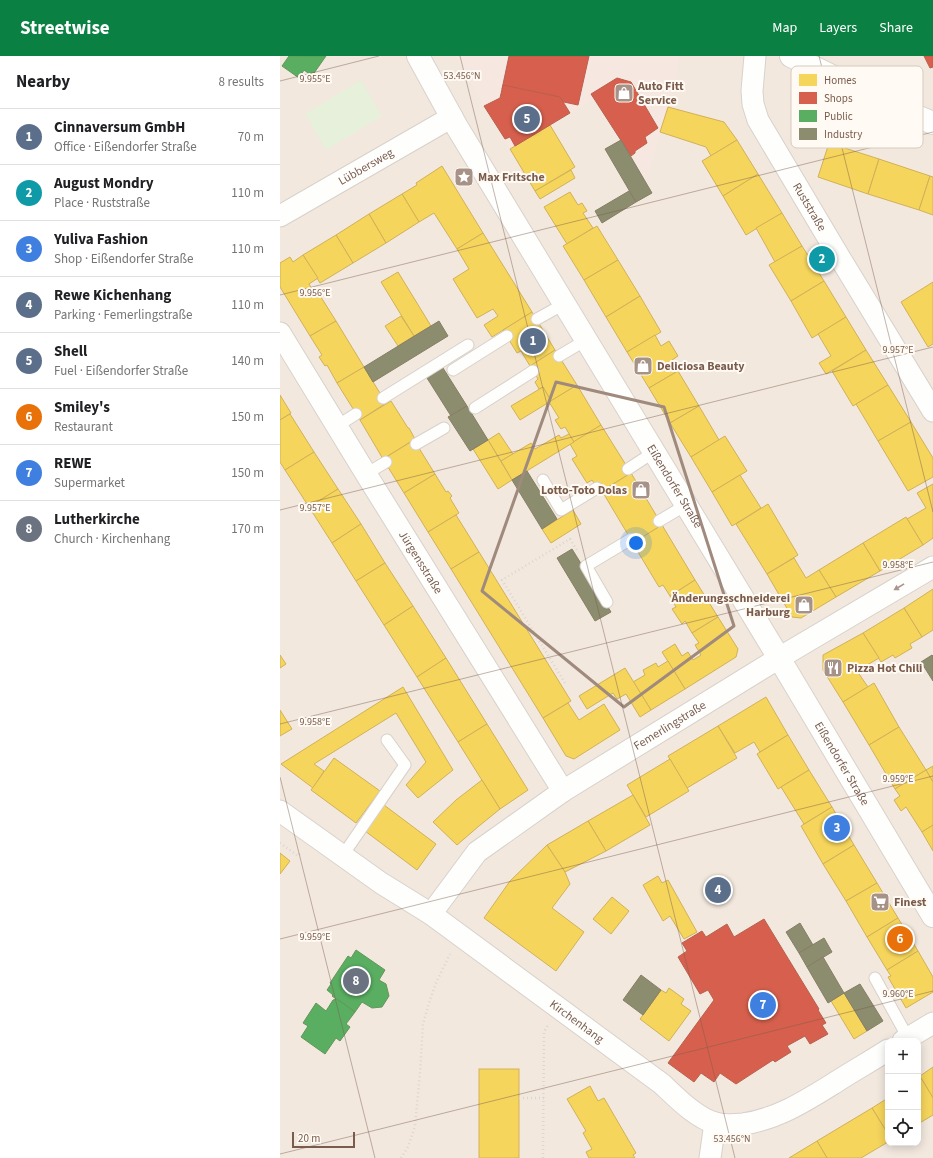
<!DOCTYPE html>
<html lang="en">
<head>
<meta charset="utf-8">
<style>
  body { margin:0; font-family:"Source Sans 3",sans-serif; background:#f6f6f6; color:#202124 }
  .controls { position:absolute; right:12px; bottom:12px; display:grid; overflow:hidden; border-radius:8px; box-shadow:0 2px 10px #0003 }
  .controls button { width:36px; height:36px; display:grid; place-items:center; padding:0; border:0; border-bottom:1px solid #e0e0e0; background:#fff; color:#202124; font:20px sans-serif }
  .scale { position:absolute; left:12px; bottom:10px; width:63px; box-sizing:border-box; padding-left:4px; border:2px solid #7a5c4d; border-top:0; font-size:11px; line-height:14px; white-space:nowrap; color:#7a5c4d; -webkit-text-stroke:3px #fffaf3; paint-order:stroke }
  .you { position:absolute; left:356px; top:487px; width:14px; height:14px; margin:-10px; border:3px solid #fff; border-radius:50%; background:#1a73e8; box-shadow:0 0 0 6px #1a73e833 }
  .badge { display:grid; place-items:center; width:26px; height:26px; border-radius:50%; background:#0b8043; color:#fff; font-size:13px; font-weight:700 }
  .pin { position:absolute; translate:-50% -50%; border:2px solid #fff; box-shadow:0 1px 4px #0006 }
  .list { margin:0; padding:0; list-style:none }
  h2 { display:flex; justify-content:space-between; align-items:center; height:52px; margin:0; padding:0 16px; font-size:17px }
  h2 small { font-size:13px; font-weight:400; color:#757577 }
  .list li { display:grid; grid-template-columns:26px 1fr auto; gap:12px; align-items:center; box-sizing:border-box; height:56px; padding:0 16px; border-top:1px solid #e0e0e0 }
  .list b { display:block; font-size:15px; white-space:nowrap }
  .list p { margin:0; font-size:13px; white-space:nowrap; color:#757577 }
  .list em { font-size:13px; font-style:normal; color:#757577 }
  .icon { flex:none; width:22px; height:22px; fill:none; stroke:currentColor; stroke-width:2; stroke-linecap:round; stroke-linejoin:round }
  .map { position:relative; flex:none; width:653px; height:1102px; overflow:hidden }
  header { display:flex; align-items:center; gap:24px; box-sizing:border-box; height:56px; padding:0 20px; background:#0b8043; color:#fff }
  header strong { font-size:19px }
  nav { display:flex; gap:22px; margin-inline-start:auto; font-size:14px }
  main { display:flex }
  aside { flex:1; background:#fff }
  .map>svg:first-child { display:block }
  .residential { fill:#f2e8de; fill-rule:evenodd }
  .commercial { fill:#f6e8e1 }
  .green { fill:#e7f0db }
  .homes { fill:#f6d55c; stroke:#d1b158 }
  .shops { fill:#d6604d; stroke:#ba5f4d }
  .public { fill:#5aae61; stroke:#64955b }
  .industry { fill:#8c8c6e; stroke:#877e64 }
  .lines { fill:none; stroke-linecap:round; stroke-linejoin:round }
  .lane-casing { stroke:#d7d1cb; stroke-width:13 }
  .street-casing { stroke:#d7d1cb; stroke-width:23 }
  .secondary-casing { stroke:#d9d2cb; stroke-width:24 }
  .path { stroke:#dcd5d0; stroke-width:2.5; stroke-dasharray:1 3; stroke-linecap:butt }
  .lane { stroke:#fefefd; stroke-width:11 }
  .street { stroke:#fefefd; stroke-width:21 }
  .secondary { stroke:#fefefd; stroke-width:22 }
  .oneway { fill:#a8958b }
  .marked { fill:none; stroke:#9f8a7d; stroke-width:3; stroke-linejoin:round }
  .ticks { fill:none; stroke:#7a5c4d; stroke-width:1; stroke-opacity:0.45 }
  .labels { text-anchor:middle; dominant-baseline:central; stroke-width:4; stroke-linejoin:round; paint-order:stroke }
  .poi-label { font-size:12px; font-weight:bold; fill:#7a5c4d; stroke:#fffaf3; text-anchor:start }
  .street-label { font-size:12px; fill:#7a5c4d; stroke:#fffaf3 }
  .key { fill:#fffaf3; stroke:#d7cbc1; stroke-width:1 }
  .key-label { font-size:11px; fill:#7a5c4d }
  .ticks-label { font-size:10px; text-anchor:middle; fill:#7a5c4d; stroke:#fffaf3; stroke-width:4; stroke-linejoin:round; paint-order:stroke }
</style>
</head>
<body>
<header>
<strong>Streetwise</strong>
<nav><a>Map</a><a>Layers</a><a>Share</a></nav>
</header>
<main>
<aside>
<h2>Nearby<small>8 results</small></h2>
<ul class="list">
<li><span class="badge" style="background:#5c6f8a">1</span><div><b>Cinnaversum GmbH</b><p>Office · Eißendorfer Straße</p></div><em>70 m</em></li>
<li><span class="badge" style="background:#0f9aa8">2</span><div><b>August Mondry</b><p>Place · Ruststraße</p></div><em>110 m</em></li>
<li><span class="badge" style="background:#3f7fe0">3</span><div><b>Yuliva Fashion</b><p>Shop · Eißendorfer Straße</p></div><em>110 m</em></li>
<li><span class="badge" style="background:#5c6f8a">4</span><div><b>Rewe Kichenhang</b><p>Parking · Femerlingstraße</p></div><em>110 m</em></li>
<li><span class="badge" style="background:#5c6f8a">5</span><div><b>Shell</b><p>Fuel · Eißendorfer Straße</p></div><em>140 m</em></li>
<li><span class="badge" style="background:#e8710a">6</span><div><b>Smiley's</b><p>Restaurant</p></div><em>150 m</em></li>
<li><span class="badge" style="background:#3f7fe0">7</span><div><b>REWE</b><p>Supermarket</p></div><em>150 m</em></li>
<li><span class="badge" style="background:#6b7280">8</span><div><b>Lutherkirche</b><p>Church · Kirchenhang</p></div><em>170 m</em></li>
</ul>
</aside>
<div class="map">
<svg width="653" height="1102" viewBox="0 0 653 1102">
  <rect width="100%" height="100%" fill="#f9f5f0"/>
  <path class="residential" d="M0,0H653V1102H0ZM608,985H638V1087H608Z"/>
  <path class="commercial" d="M175,0H400L388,51L366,126L341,84L315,43L230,93Z"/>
  <path class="green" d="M81,24L102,60L46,94L25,58Z"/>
  <g class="homes">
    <path d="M388,51L444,66L457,84L431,100L426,91L380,76Z"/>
    <path d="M270,69L295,111L255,135L230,93Z"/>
    <path d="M457,84L478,118L443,140L422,105Z"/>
    <path d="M549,87L599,103L588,138L538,121Z"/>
    <path d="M599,103L650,120L639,154L588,138Z"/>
    <path d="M162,110L203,177L177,193L154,157L139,166L122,138L137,129L136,127Z"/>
    <path d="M291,114L295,122L260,143L255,135Z"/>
    <path d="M478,118L502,157L466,179L443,140Z"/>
    <path d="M650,120L653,121V159L639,154Z"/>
    <path d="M290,136L298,149L302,147L307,155L303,157L313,172L287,188L264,151Z"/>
    <path d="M122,138L139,166L106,187L89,158Z"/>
    <path d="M502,157L522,190L495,206L476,172Z"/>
    <path d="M89,158L106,187L73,207L56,179Z"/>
    <path d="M317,170L338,204L304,224L283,190Z"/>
    <path d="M203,177L252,256L212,281L204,269L218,260L213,253L197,262L173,223L189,213L177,193Z"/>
    <path d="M56,179L73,207L40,227L23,199Z"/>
    <path d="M522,190L544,225L511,245L489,209Z"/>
    <path d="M23,199L38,222L29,228L36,240L39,238L56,265L30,280L0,231V207L10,201L13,206Z"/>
    <path d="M338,204L360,240L326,261L304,224Z"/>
    <path d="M118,216L151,270L134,280L101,226Z"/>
    <path d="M544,225L566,261L532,282L511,245Z"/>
    <path d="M653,226V288L648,291L621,246Z"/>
    <path d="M360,240L381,276L347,296L326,261Z"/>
    <path d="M252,256L275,294L250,310L241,295L237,297L223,274Z"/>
    <path d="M121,260L134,280L118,290L105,270Z"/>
    <path d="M566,261L586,294L546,318L539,307L551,300L538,278Z"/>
    <path d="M56,265L84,311L57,327L47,309L45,310L39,301L42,299L30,280Z"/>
    <path d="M375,279L381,290L389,285L398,300L392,304L398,315L369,332L347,296Z"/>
    <path d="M275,294L297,329L271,345L263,331L259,333L255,326L258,323L250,310Z"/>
    <path d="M586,294L608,329L573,350L552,315Z"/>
    <path d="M84,311L106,347L80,364L57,327Z"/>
    <path d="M398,315L419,350L390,367L369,332Z"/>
    <path d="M297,329L321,369L294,386L285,371L281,373L275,364L279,362L269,346Z"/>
    <path d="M608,329L631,366L598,385L576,348Z"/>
    <path d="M263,331L271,345L240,364L231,350Z"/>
    <path d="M0,339L11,357L0,364Z"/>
    <path d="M111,345L128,372H129L135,383L103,403L80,364Z"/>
    <path d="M419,350L439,384L411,401L390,367Z"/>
    <path d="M10,358L34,396L5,414L0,406V364Z"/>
    <path d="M631,366L653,402V421L628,435L598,385Z"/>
    <path d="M321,369L351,417L320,436L312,424L307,427L292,403L297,400L290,388Z"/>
    <path d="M219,377L233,398L221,405L208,384Z"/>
    <path d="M289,378L294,386L232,424L221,405L251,387L255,393L279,379L281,382Z"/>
    <path d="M445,380L467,415L432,436L411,401Z"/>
    <path d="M134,384L155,418L124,437L103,403Z"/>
    <path d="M208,384L232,424L218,433L193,393Z"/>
    <path d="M34,396L58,433L29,451L5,414Z"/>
    <path d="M351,417L382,469L353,487L322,435Z"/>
    <path d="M155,418L166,436L168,435L172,440L170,442L179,457L148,476L124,437Z"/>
    <path d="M460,419L481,452L452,470L432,436Z"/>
    <path d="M653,428V482L643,489L627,463L646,452L637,437Z"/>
    <path d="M58,433L81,468L52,487L29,451Z"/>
    <path d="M488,448L518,499L487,518L456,468Z"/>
    <path d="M293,454L301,468L271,487L262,473Z"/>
    <path d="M176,459L199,496L171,513L148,476Z"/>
    <path d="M626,461L643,489L600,515L583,487Z"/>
    <path d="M81,468L105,507L76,525L52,487Z"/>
    <path d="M382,469L415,524L390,540L383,529L379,531L355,491L359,489L356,485Z"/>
    <path d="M583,487L600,515L556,541L539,514Z"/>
    <path d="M199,496L291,645L263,662L171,513Z"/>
    <path d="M514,502L526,522L539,514L556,541L521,562L512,561L487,518Z"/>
    <path d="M105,507L133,550L104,569L76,525Z"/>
    <path d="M415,524L438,561L412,577L405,565L402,568L392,553L396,551L390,540Z"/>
    <path d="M653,533V574L642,581L624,552Z"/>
    <path d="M133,550L166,602L137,621L104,569Z"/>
    <path d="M624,552L642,581L630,588L632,592L615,602L613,599L601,606L583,577Z"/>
    <path d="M438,561L458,593L456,601L405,633L382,596L395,588L402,600L408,596L413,604L421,599L415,589L419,587L412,577Z"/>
    <path d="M583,577L599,602L577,615L588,631L563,646L543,614V599Z"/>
    <path d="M0,599L6,608L0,612Z"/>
    <path d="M166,602L207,668L178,686L137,621Z"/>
    <path d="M388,605L405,633L371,654L353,626L365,619L363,614L376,607L378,611Z"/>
    <path d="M345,612L371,654L360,661L346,638L337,643L333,637L307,653L299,640Z"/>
    <path d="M594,627L619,671L589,689L563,646Z"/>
    <path d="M123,631L173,714L138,742L126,729L146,706L116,657L34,708L44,715L33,732L1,708Z"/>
    <path d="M486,641L508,679L480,696L474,686L455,697L438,670Z"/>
    <path d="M288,647L299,664L324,648L340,674L294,703L286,700L263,662Z"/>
    <path d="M0,654L12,673L0,680Z"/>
    <path d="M207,668L248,734L220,753L178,686Z"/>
    <path d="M438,670L457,702L407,732L388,700Z"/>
    <path d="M619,671L646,714L615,733L589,689Z"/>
    <path d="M508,679L529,714L498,733L477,698Z"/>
    <path d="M54,702L100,735L76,767L31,734Z"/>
    <path d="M390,703L409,735L366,761L347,729Z"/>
    <path d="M653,710V726L646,714Z"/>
    <path d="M529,714L552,751L524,768L501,731Z"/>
    <path d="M646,714L653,726V769L642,776L626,751L621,755L614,744L620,740L615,733Z"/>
    <path d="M202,724L220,753L199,770L177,789L153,766L176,744Z"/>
    <path d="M353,739L370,769L326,795L308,765Z"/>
    <path d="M104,749L156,788L137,814L85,775Z"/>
    <path d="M552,751L574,789L543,808L521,770Z"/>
    <path d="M308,765L326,795L285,816L267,789Z"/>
    <path d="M653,769V795L642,776Z"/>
    <path d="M267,789L285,816L290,828L272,852L304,876L276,915L204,862L230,825Z"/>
    <path d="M574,789L597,827L566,845L543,808Z"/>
    <path d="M0,797L10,805L0,818Z"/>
    <path d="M378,820L382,827L388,824L417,876L404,883L390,860L383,865L363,829Z"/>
    <path d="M597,827L618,862L587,881L566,845Z"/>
    <path d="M332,841L349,855L331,878L313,863Z"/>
    <path d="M618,862L638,895L607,914L587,881Z"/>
    <path d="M638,895L653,921V936L626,952L608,921L611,920L607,914Z"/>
    <path d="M389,932L404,943L401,948L411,955L389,985L360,963L381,934L386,937Z"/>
    <path d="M564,937L587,975L574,983L551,945Z"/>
    <path d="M653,1011V1042L640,1020Z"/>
    <rect x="199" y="1013" width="40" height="89"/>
    <path d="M641,1022L653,1042V1059L638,1068V1024Z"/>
    <path d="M310,1030L318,1045L324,1042L356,1097L353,1099L355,1102H309L306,1096L312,1093L303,1077L306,1075L287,1043Z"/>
    <path d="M608,1042V1078L592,1052Z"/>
    <path d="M592,1052L608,1078V1086L581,1102H547L537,1085Z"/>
    <path d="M537,1085L547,1102H509Z"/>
  </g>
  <g class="shops">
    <path d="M229,0H309L298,49L222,33Z"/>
    <path d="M644,0H653V11L650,12Z"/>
    <path d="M337,22L351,26L378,72L365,81L367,87L355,95V97L351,100L311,38Z"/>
    <path d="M223,29L280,41L290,57L235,90L230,81L225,83L204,50L220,42Z"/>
    <path d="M484,863L539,953L538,954L546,967L542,969L548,978L530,988L525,980L507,990L511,996L495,1006L493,1004L456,1028L440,1017L434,1026L421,1017L414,1026L388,1007L434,944L428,934L420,938L398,901L407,895L402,887L422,875L426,881L447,868L454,881Z"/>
  </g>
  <g class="public">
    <path d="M9,0H46L32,20L24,14L19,22L2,10Z"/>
    <path d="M76,894L105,914L99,924L106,928L109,940L102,951L92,952L82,946L75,956L52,940L53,939L47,934L51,928L50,927L68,900L71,902Z"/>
    <path d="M57,943L75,956L66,968L70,971L60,985L56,982L45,998L21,981L28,970L23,967L36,947L46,955L53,944Z"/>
  </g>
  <g class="industry">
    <path d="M341,84L372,137L356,146L325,93Z"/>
    <path d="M349,135L356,146L322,167L315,155Z"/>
    <path d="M159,265L168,280L93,326L84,311Z"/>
    <path d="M163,312L187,350L171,360L147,322Z"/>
    <path d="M187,350L208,384L190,395L168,361Z"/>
    <path d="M247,415L277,463L262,473L232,424Z"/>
    <path d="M292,493L331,556L315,565L277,502Z"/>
    <path d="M652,599L653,600V625L641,606Z"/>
    <path d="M520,867L533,889L519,897L506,876Z"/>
    <path d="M544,882L552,896L527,911L519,897Z"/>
    <path d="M543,901L564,937L548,947L527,911Z"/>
    <path d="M361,919L381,934L363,959L343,944Z"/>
    <path d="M580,928L603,965L587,975L564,937Z"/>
  </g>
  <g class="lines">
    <g class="lane-casing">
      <g id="lane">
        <path d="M257,263L284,248"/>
        <path d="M279,300L306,284"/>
        <path d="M173,314L227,280"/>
        <path d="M103,342L188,289"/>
        <path d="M195,352L253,315"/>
        <path d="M57,370L76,358"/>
        <path d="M136,388L164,372"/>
        <path d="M348,413L374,396"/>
        <path d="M86,418L106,406"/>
        <path d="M263,424L281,454L317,432"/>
        <path d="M379,465L406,449"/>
        <path d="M327,546L306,510L351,483"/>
        <path d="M63,799L125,709L107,684"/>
        <path d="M595,922L628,982"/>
      </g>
    </g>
    <g class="street-casing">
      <g id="street">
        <path id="s1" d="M475,0L472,35L473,48L478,64L560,202L653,355"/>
        <path id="s2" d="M0,160L172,61"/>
        <path id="s3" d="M0,277L86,418L283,735"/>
        <path id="s4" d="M0,755L101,827L151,858L382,1028C396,1041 416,1062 435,1067C444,1070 454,1069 463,1068C498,1063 527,1044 556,1026C573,1015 591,1005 608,994"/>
        <path id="s5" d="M151,858L197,796L283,735L499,602L653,511"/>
        <path d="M623,985L653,967"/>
        <path d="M430,1102L435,1067"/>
      </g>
    </g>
    <g class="secondary-casing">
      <g id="secondary">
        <path id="s6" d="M138,0L177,71L499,602L653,860"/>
        <path d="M511,0L617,52L653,67"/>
      </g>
    </g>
    <g class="path">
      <path d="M285,627L222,524L290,483L298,496"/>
      <path d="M0,787L18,800L21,796"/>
      <path d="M239,1042H264"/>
      <path d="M121,1102L128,1091L135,1070L140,1017L143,968L150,944L156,927L170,898"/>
      <path d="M263,1102L264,976L268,969"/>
    </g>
    <use href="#lane" class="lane"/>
    <use href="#street" class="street"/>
    <use href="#secondary" class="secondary"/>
  </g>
  <defs><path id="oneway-solid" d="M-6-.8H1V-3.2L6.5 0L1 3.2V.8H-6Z"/></defs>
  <use class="oneway" href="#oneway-solid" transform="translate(619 531) rotate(149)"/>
  <path class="marked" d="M276,326L384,351L454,570L344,651L202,535Z"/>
  <path class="ticks" d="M180,0L455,1102M539,0L653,456M0,25L99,0M0,239L653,76M0,454L653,291M0,668L653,506M0,721L95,1102M0,883L653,720M0,1098L653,935"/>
  <defs>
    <g id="shop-square" transform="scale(1)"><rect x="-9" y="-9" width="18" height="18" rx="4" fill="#a69286" stroke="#fffaf3"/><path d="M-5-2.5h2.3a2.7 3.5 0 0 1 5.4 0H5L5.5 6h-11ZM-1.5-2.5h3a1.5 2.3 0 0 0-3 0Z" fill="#fff"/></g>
    <g id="sight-square" transform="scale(1)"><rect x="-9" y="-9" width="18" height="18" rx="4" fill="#a69286" stroke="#fffaf3"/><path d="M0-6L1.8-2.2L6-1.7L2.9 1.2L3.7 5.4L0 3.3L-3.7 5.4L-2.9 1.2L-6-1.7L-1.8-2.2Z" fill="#fff"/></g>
    <g id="restaurant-square" transform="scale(1)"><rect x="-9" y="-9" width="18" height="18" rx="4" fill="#a69286" stroke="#fffaf3"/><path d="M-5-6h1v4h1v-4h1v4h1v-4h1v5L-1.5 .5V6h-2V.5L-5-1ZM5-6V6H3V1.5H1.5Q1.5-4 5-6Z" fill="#fff"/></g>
    <g id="supermarket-square" transform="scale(1)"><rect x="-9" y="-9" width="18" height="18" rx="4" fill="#a69286" stroke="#fffaf3"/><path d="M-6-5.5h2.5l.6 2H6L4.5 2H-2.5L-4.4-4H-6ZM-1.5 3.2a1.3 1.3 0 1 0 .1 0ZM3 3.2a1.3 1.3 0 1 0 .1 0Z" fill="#fff"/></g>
  </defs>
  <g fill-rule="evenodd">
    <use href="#shop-square" x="344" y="37"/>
    <use href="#sight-square" x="184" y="121"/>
    <use href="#shop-square" x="363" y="310"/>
    <use href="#shop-square" x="361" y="434"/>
    <use href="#shop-square" x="524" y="549"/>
    <use href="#restaurant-square" x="553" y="612"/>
    <use href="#supermarket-square" x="600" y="846"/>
  </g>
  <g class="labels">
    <g class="poi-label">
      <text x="358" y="30">Auto Fitt<tspan x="358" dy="14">Service</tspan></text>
      <text x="198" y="121">Max Fritsche</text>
      <text x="377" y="310">Deliciosa Beauty</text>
      <text x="347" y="434" text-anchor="end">Lotto-Toto Dolas</text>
      <text x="510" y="542" text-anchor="end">Änderungsschneiderei<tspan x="510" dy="14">Harburg</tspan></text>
      <text x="567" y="612">Pizza Hot Chili</text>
      <text x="614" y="846">Finest</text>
    </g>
    <g class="street-label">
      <text stroke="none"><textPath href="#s2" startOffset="99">Lübbersweg</textPath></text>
      <text stroke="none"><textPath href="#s1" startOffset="166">Ruststraße</textPath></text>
      <text stroke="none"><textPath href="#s6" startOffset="501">Eißendorfer Straße</textPath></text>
      <text stroke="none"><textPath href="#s3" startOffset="269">Jürgensstraße</textPath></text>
      <text stroke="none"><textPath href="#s5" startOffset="308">Femerlingstraße</textPath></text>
      <text stroke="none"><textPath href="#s6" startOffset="825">Eißendorfer Straße</textPath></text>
      <text stroke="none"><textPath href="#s4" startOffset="364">Kirchenhang</textPath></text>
    </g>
  </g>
  <rect x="511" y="10" width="132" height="82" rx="6" class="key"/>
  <rect x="519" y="18" width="18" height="12" fill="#f6d55c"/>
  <rect x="519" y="36" width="18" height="12" fill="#d6604d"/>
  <rect x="519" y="54" width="18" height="12" fill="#5aae61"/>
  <rect x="519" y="72" width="18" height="12" fill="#8c8c6e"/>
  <g class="key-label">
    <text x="544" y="28">Homes</text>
    <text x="544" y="46">Shops</text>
    <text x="544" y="64">Public</text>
    <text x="544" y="82">Industry</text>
  </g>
  <g class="ticks-label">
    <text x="182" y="23">53.456°N</text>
    <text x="35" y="26">9.955°E</text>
    <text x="35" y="240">9.956°E</text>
    <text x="618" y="297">9.957°E</text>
    <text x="35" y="455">9.957°E</text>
    <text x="618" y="512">9.958°E</text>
    <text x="35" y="669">9.958°E</text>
    <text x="618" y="726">9.959°E</text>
    <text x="35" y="884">9.959°E</text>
    <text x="618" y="941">9.960°E</text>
    <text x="452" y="1086">53.456°N</text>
  </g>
</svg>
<div class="controls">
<button>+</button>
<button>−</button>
<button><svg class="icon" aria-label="locate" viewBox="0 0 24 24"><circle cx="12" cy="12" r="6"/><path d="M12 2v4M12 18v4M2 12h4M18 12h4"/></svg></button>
</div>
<div class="scale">20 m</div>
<div class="you"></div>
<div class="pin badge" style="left:253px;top:285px;background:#5c6f8a">1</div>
<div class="pin badge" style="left:542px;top:203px;background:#0f9aa8">2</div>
<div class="pin badge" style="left:557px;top:772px;background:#3f7fe0">3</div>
<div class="pin badge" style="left:438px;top:834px;background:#5c6f8a">4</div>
<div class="pin badge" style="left:247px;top:63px;background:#5c6f8a">5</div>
<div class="pin badge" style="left:620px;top:883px;background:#e8710a">6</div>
<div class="pin badge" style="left:483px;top:949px;background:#3f7fe0">7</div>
<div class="pin badge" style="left:76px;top:925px;background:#6b7280">8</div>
</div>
</main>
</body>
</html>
